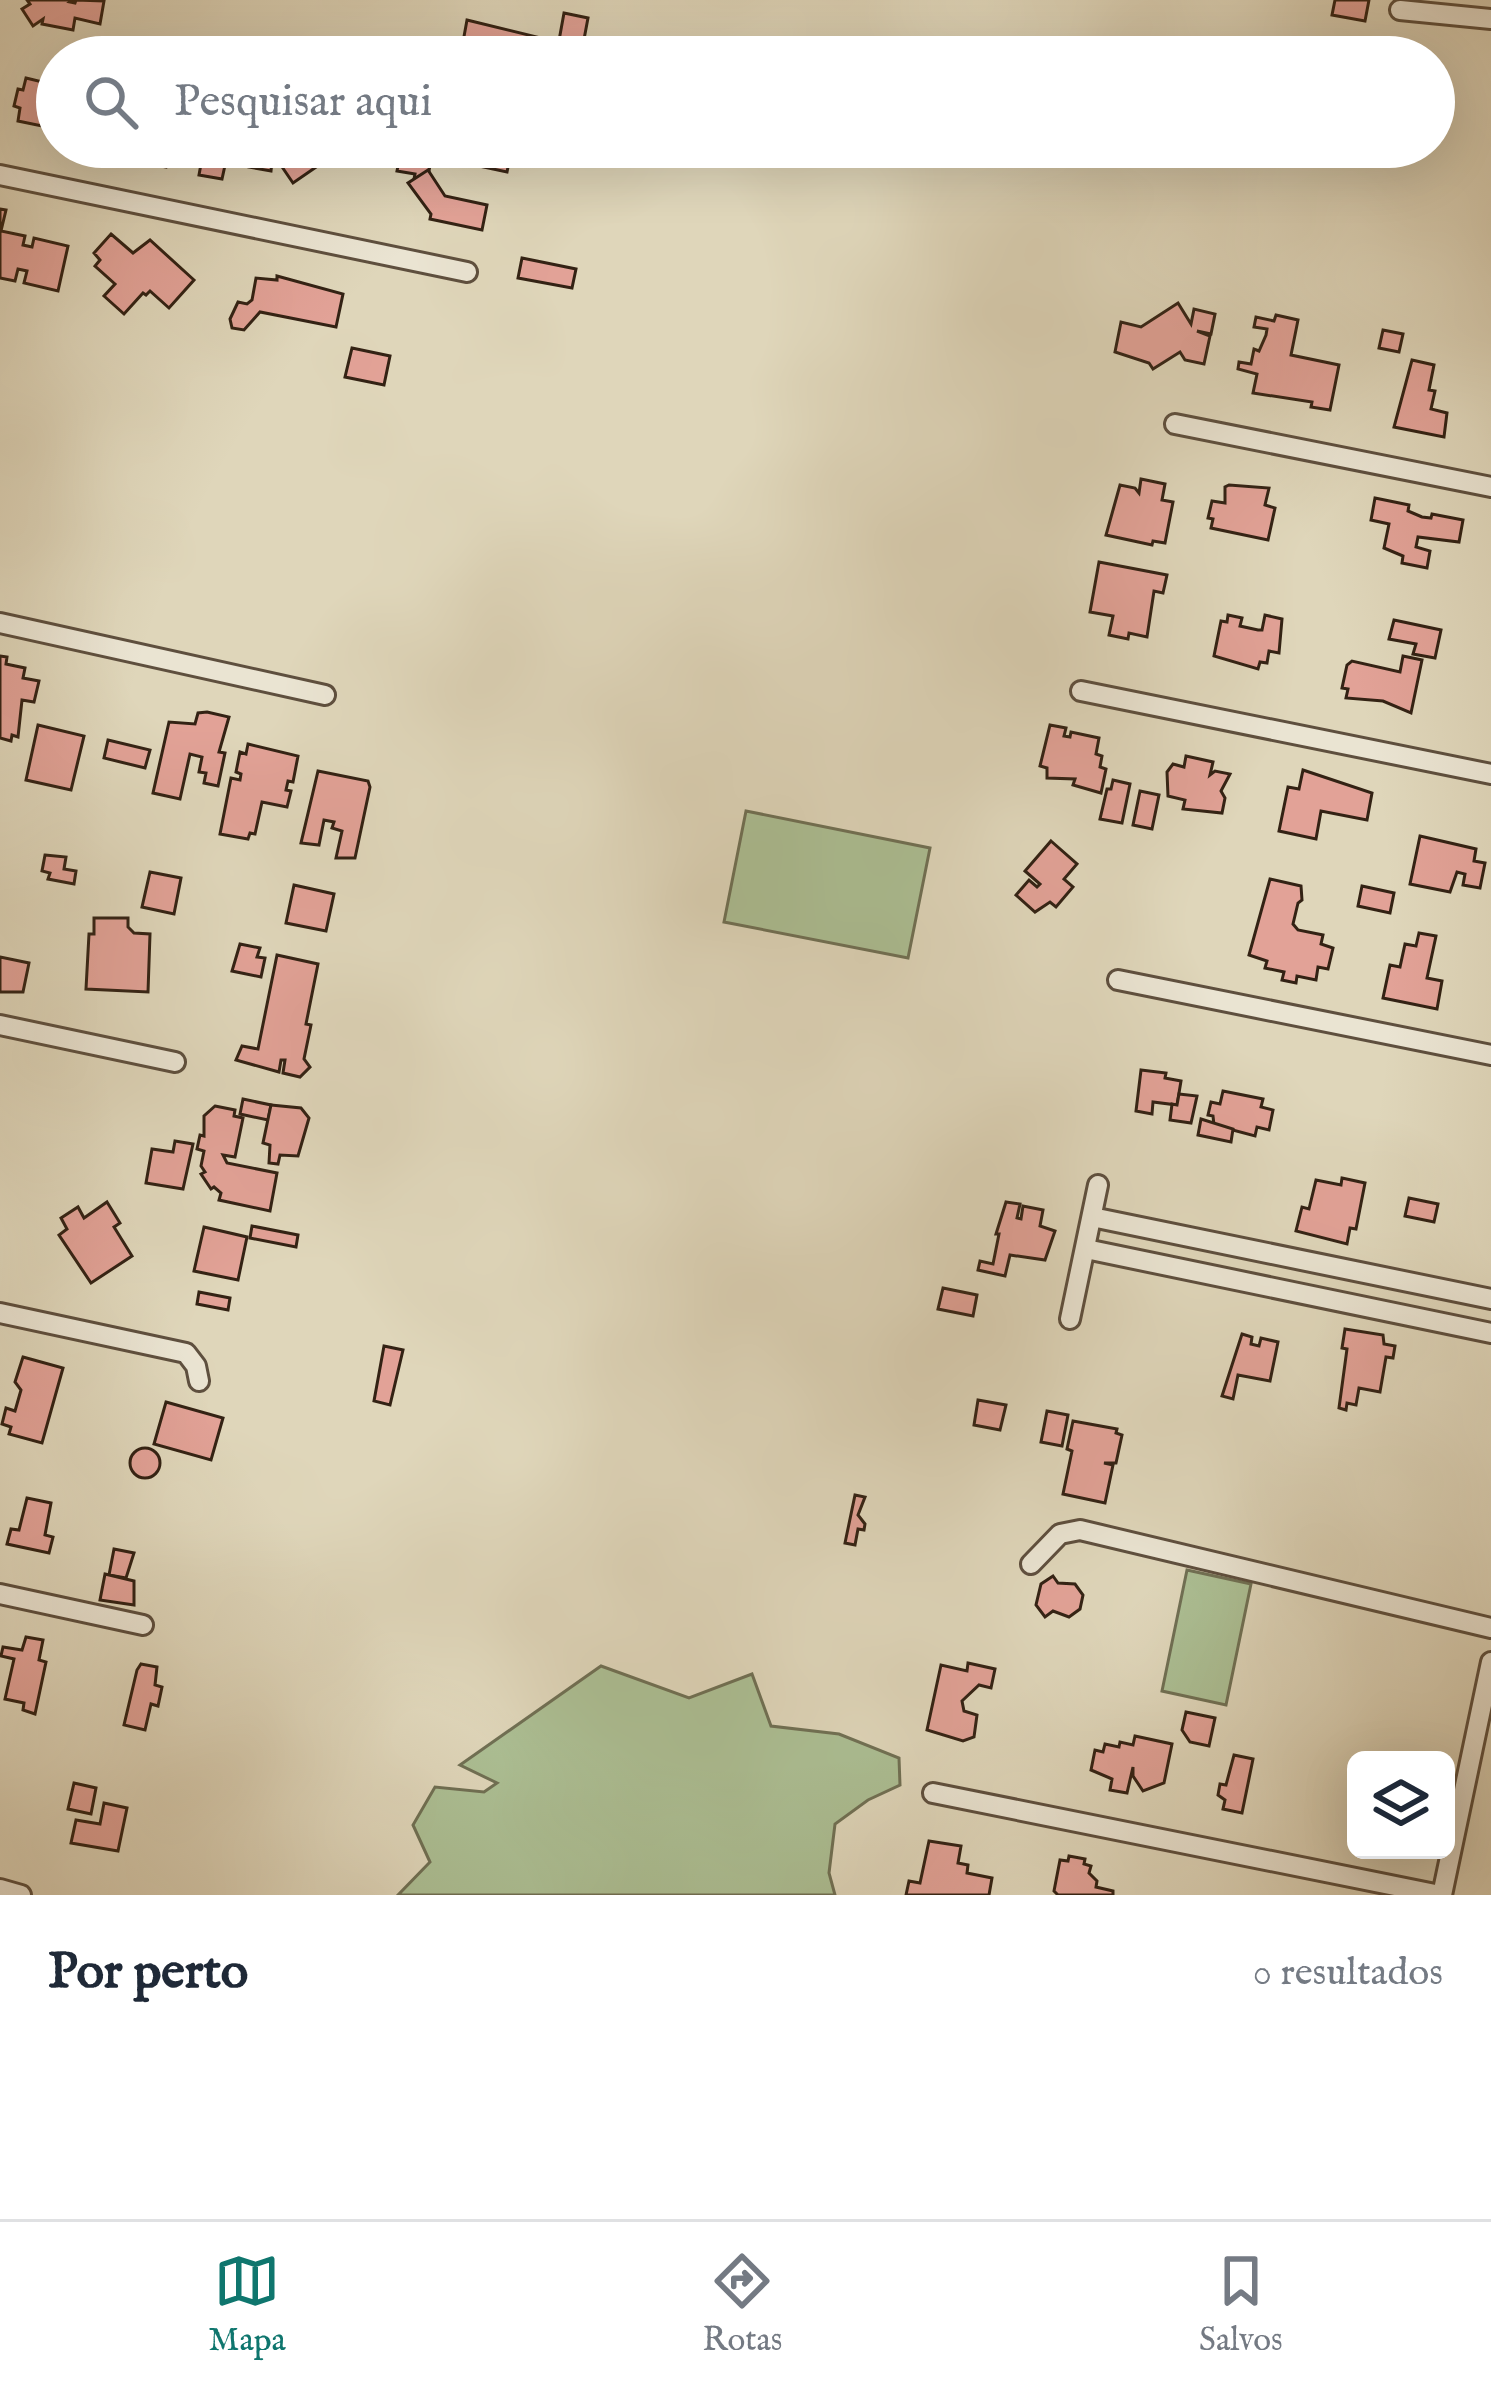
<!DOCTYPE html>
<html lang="pt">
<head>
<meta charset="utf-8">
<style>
  body { margin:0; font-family:"IM FELL English",serif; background:#f6f6f7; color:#1f2937 }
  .controls { position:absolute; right:36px; bottom:36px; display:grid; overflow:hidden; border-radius:18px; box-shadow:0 12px 48px #0002 }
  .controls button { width:108px; height:108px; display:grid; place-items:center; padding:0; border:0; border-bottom:3px solid #e0e1e3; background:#fff; color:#1f2937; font:60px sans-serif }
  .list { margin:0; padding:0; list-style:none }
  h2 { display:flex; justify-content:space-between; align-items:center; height:156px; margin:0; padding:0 48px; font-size:51px }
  h2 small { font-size:39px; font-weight:400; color:#747a83 }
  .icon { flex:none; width:66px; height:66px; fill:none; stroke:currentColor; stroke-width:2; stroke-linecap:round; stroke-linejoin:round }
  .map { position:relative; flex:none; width:1491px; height:1895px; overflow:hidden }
  .search { position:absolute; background:#fff; box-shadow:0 12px 48px #0002; left:36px; right:36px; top:36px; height:132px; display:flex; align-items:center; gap:30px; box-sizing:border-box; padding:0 42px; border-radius:66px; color:#747a83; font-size:45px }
  .sheet { height:324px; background:#fff }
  nav { display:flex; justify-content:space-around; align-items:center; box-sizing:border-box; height:168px; border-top:3px solid #e0e1e3; background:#fff; font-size:33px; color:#747a83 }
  nav a { display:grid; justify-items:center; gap:6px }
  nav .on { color:#0f766e }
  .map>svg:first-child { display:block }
  .green { fill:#acbf94; stroke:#707054; stroke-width:3 }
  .building { fill:#e2a297; stroke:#332214; stroke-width:3 }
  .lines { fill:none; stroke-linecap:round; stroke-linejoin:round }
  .minor-casing { stroke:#5e4f3e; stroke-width:24 }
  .minor { stroke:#eae4d2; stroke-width:18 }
</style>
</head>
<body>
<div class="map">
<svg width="1491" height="1895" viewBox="0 0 1491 1895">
  <rect width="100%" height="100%" fill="#dfd6ba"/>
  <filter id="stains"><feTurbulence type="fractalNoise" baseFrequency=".00167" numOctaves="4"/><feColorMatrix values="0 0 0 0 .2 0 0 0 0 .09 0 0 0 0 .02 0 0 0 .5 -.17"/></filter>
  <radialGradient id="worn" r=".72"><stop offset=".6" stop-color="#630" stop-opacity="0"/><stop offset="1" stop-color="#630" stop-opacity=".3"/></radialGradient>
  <g class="green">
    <path d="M746,811L930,848L908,958L724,922Z"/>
    <path d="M1187,1570L1251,1584L1226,1705L1162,1691Z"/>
    <path d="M601,1666L689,1698L752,1674L771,1726L839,1734L899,1758L900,1785L868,1800L835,1824L829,1873L835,1895H398L430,1862L413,1825L435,1787L484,1792L497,1783L460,1765Z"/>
  </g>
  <g class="building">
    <path d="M27,0H73L70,2L75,3L76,0L104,1L100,24L75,18L73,30L42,24L43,19L33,26L22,9L30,4Z"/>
    <path d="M1335,0H1369L1365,21L1332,15Z"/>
    <path d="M564,13L588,18L582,50L558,46Z"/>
    <path d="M467,20L537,37L533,57H449L453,40L463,42Z"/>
    <path d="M26,78L51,84L50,89L57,90V125L43,119L42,126L18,121L20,108L14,106L18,89L23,90Z"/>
    <path d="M154,147H229L222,179L199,175L201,164L168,158L166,167L150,164Z"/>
    <path d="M253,147H281V151L308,147L319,165L293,183L278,161H272L271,171L249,167Z"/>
    <path d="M433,147L429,171L414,179L415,174L397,171L402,147Z"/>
    <path d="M454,147L511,152L507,172L451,160Z"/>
    <path d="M428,170L445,196L487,205L482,230L430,219L431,214L408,183Z"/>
    <path d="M0,209L6,210L1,231L25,236L23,245L32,247L34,238L68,246L58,291L24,283L27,271L18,269L15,281L0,278Z"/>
    <path d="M111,234L133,253L150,240L194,280L169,308L150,291L146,295L143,293L124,314L104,296L115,284L95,266L100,260L94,253Z"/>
    <path d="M522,258L576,269L572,288L518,278Z"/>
    <path d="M277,276L343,294L336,327L260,312L244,330L232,328L230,319L238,302L247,304L252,300L256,278L277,280Z"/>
    <path d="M1178,303L1191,324L1194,309L1215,314L1211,334L1197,331L1210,336L1204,364L1185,360L1180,352L1153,369L1149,363L1115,352L1121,322L1141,327Z"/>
    <path d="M1276,315L1298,320L1291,355L1339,365L1330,410L1311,407L1312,402L1253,393L1257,374L1238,369L1239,362L1251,364L1254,349L1259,351L1266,335L1267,329L1254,327L1256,317L1274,321Z"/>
    <path d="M1383,330L1403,334L1399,352L1379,348Z"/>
    <path d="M352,348L390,356L384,385L345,377Z"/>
    <path d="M1412,360L1434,365L1429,390L1435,391L1431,409L1447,413L1444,437L1394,427Z"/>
    <path d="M1141,479L1165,484L1162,500L1173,502L1165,543L1153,541L1152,545L1106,535L1120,485L1135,488L1139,493Z"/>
    <path d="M1229,485L1269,488L1265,505L1275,508L1268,540L1211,528L1213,519L1208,518L1212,501L1225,503V487Z"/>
    <path d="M1375,498L1409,505L1408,511L1422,517L1431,518L1432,514L1463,520L1459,542L1418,537L1416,547L1430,551L1427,568L1402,563L1403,556L1384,548L1389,524L1371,520Z"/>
    <path d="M1099,562L1167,575L1163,593L1154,591L1147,637L1129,633L1128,639L1109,635L1113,616L1090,612Z"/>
    <path d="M1228,615L1242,618L1240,626L1258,630H1262L1265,615L1282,619L1279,653L1269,651L1267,663L1260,662L1258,669L1214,656L1221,621L1227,622Z"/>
    <path d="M1394,620L1441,630L1435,658L1413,654L1416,644L1389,639Z"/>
    <path d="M0,656L7,657L6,664L25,668L23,678L39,681L34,702L22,700L18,737L12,735L11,741L0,738Z"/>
    <path d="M1403,656L1422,660L1411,713L1383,701L1346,698L1348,689L1342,688L1347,665L1352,661L1400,672Z"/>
    <path d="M207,712L229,717L219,752L225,753L218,786L204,783L206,773L199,772L202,757L190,754L180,799L153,793L169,722L195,724L198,713Z"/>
    <path d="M38,725L84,736L71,790L26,780Z"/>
    <path d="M1050,725L1066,728L1064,736L1070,737L1071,732L1099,738L1096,754L1102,756L1100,767L1106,769L1101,793L1073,785L1075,779L1047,778V768L1040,766Z"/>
    <path d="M108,740L150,750L145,768L104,758Z"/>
    <path d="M248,744L298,756L293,782L288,781L286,790L291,791L287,807L262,802L255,834L250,833L248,839L220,834L231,778L240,780L241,774L236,772L240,752L246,754Z"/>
    <path d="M1186,756L1213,762L1210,775L1215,771L1230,774L1221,791L1225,798L1222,813L1183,809L1185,800L1168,796L1167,772L1173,764L1184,767Z"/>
    <path d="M1303,770L1372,793L1367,820L1321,811L1316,839L1279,831L1288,787L1299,789Z"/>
    <path d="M318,771L368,781L370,787L355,858H336L342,831L332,828L334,822L324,820L319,845L301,843Z"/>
    <path d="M1113,780L1130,784L1122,823L1100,819L1107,789H1111Z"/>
    <path d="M1140,791L1159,795L1152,829L1133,825Z"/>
    <path d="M1420,836L1476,849L1474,861L1485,863L1480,888L1463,885L1465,874L1457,872L1450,892L1410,884Z"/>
    <path d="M1051,841L1077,864L1064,879L1073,887L1056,907L1050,902L1035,912L1016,895L1029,880L1037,887L1040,884L1025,871Z"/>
    <path d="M45,855L66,857L64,869L76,871L74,884L48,879L50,873L42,871Z"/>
    <path d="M150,872L181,878L174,914L142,907Z"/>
    <path d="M1270,879L1301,886L1302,900L1298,903L1293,924L1298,930L1323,935L1321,944L1333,948L1328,969L1318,967L1316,980L1297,976L1296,983L1282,980L1284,972L1265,968L1267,961L1249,955Z"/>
    <path d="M294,885L334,894L326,931L286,923Z"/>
    <path d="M1362,886L1394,893L1390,913L1358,906Z"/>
    <path d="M94,918H128V927L134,933L150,934L148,992L86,989L89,934H94Z"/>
    <path d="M1419,933L1436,936L1427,978L1442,981L1437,1009L1383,998L1390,965L1400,967L1405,944L1416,946Z"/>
    <path d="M240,944L260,948L257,957L265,958L261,977L232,971Z"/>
    <path d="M277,955L318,964L306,1024L311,1025L304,1059L310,1067L300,1077L283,1073L285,1060H281L279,1072L236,1060L242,1046L258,1049Z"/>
    <path d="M0,957L29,963L23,992H0Z"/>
    <path d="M1141,1070L1166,1073L1165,1078L1181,1081L1177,1105L1153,1102L1152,1114L1136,1111Z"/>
    <path d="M1223,1091L1263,1099L1261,1107L1273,1110L1269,1130L1257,1127L1255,1136L1214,1125L1213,1116L1208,1115L1211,1102L1220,1104Z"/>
    <path d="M1179,1094L1197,1096L1191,1123L1170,1120L1172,1104L1177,1105Z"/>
    <path d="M243,1099L271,1105L268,1120L240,1114Z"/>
    <path d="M271,1105L301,1108L309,1118L298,1156L280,1155L278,1164L269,1163L270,1145L263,1143Z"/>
    <path d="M215,1106L235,1110L234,1116L243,1118L235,1157L223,1155L227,1163L277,1173L270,1211L219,1200L221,1193L214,1187L211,1189L201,1174L205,1172L201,1166L204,1151L197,1149L200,1135L204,1136V1116Z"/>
    <path d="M1201,1119L1233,1129L1231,1142L1198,1135Z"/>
    <path d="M175,1141L193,1144L183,1189L146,1183L152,1149L173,1152Z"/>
    <path d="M1342,1178L1365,1183L1356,1229L1350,1228L1347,1244L1296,1231L1302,1207L1309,1209L1316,1180L1341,1185Z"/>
    <path d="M1409,1198L1438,1204L1434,1222L1405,1216Z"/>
    <path d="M107,1202L120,1223L114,1227L132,1256L91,1283L59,1235L67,1229L61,1218L78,1207L84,1218Z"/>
    <path d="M1006,1202L1020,1204L1017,1218L1021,1219L1023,1206L1043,1210L1040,1226L1055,1231L1045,1260L1010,1255L1005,1276L978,1270L980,1261L993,1264L999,1234H996Z"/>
    <path d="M252,1226L298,1235L296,1247L250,1238Z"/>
    <path d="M204,1227L247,1237L238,1280L194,1271Z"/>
    <path d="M943,1288L977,1295L973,1316L938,1309Z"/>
    <path d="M199,1292L230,1298L228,1310L197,1304Z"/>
    <path d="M1345,1329L1383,1335L1384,1344L1395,1346L1393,1358L1386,1357L1380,1392L1359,1388L1356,1405L1347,1403L1346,1410L1339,1408L1347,1349L1342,1348Z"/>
    <path d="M1242,1334L1252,1337L1251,1344L1259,1346L1261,1338L1278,1342L1270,1381L1238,1375L1233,1399L1222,1396Z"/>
    <path d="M384,1346L403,1350L390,1405L374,1401Z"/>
    <path d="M23,1357L63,1368L42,1443L9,1434L11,1427L2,1424L6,1408L15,1411L21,1390L15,1382Z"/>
    <path d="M978,1400L1006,1405L1000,1430L974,1425Z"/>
    <path d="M166,1402L223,1418L211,1460L154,1444Z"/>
    <path d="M1047,1411L1068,1415L1062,1446L1041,1442Z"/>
    <path d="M1073,1421L1117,1429L1116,1433L1122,1435L1116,1463H1104L1113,1465L1105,1503L1063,1494L1072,1451L1067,1449Z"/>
    <circle cx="145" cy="1463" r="15"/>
    <path d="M855,1495L865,1497L858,1515L865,1524L864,1530L858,1529L855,1545L845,1543Z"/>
    <path d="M27,1498L51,1503L45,1535L53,1537L49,1553L7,1544L11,1529L19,1530Z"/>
    <path d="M114,1549L134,1553L126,1578L109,1575Z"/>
    <path d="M105,1574L134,1581V1605L100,1600Z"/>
    <path d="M1053,1576L1058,1583L1075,1584L1083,1595L1080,1609L1069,1617L1053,1611L1045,1617L1036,1605L1041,1584Z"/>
    <path d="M26,1637L43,1640L39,1660L46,1662L35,1714L23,1710L24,1703L5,1699L14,1659L1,1656L3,1647L22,1650Z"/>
    <path d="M968,1663L995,1669L991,1688L979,1685L962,1701L964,1711L977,1715L974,1737L963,1741L927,1730L941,1665L967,1671Z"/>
    <path d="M141,1664L157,1667L155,1685L162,1687L158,1706L151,1704L145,1730L124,1725L137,1670Z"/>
    <path d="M1186,1712L1215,1718L1209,1746L1190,1742L1182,1730Z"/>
    <path d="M1135,1736L1172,1744L1164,1783L1143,1791L1133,1776V1767L1127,1793L1110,1790L1112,1779L1091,1770L1095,1750L1103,1752L1105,1744L1119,1747L1120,1742L1133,1745Z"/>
    <path d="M1234,1755L1253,1759L1242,1813L1223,1809L1225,1800L1218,1795L1220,1784L1226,1785Z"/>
    <path d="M74,1783L96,1788L91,1814L68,1809Z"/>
    <path d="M104,1803L127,1808L118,1851L71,1843L76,1820L100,1824Z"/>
    <path d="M929,1841L961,1846L958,1863L968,1865L967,1873L992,1878L989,1895H906L909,1881L920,1883Z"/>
    <path d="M1069,1856L1085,1859L1084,1864L1091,1866L1089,1873L1097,1881L1096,1887L1113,1891V1895H1058L1054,1891L1060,1860L1068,1861Z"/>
  </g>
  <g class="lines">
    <g class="minor-casing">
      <g id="minor">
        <path d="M1400,10L1491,19"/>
        <path d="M0,175L467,272"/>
        <path d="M1175,424L1491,487"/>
        <path d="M0,623L325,695"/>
        <path d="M1081,691L1491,774"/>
        <path d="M1118,980L1491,1055"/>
        <path d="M0,1025L175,1062"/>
        <path d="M1092,1217L1491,1299"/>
        <path d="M1086,1249L1491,1333"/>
        <path d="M0,1313L186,1353L196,1366L199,1381"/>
        <path d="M1070,1319L1098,1185"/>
        <path d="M1031,1564L1060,1534L1080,1530L1491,1628"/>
        <path d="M0,1594L143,1625"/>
        <path d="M933,1793L1440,1895"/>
        <path d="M0,1889L21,1895"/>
        <path d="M1442,1895L1491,1662"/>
      </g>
    </g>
    <use href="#minor" class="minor"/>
  </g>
  <rect width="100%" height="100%" filter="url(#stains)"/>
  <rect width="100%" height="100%" fill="url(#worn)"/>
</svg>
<div class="controls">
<button><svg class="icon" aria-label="layers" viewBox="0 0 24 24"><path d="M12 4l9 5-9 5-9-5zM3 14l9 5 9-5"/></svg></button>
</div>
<div class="search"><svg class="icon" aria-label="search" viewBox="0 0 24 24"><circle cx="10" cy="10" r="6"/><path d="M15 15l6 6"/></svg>Pesquisar aqui</div>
</div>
<section class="sheet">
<h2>Por perto<small>0 resultados</small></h2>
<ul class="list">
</ul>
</section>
<nav>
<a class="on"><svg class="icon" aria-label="map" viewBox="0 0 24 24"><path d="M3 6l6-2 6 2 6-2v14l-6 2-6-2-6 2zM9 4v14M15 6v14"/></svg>Mapa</a>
<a><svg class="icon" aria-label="directions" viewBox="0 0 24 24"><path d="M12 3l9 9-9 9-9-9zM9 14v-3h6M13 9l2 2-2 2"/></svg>Rotas</a>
<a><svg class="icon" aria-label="saved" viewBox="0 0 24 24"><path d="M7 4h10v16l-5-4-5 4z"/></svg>Salvos</a>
</nav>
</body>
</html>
